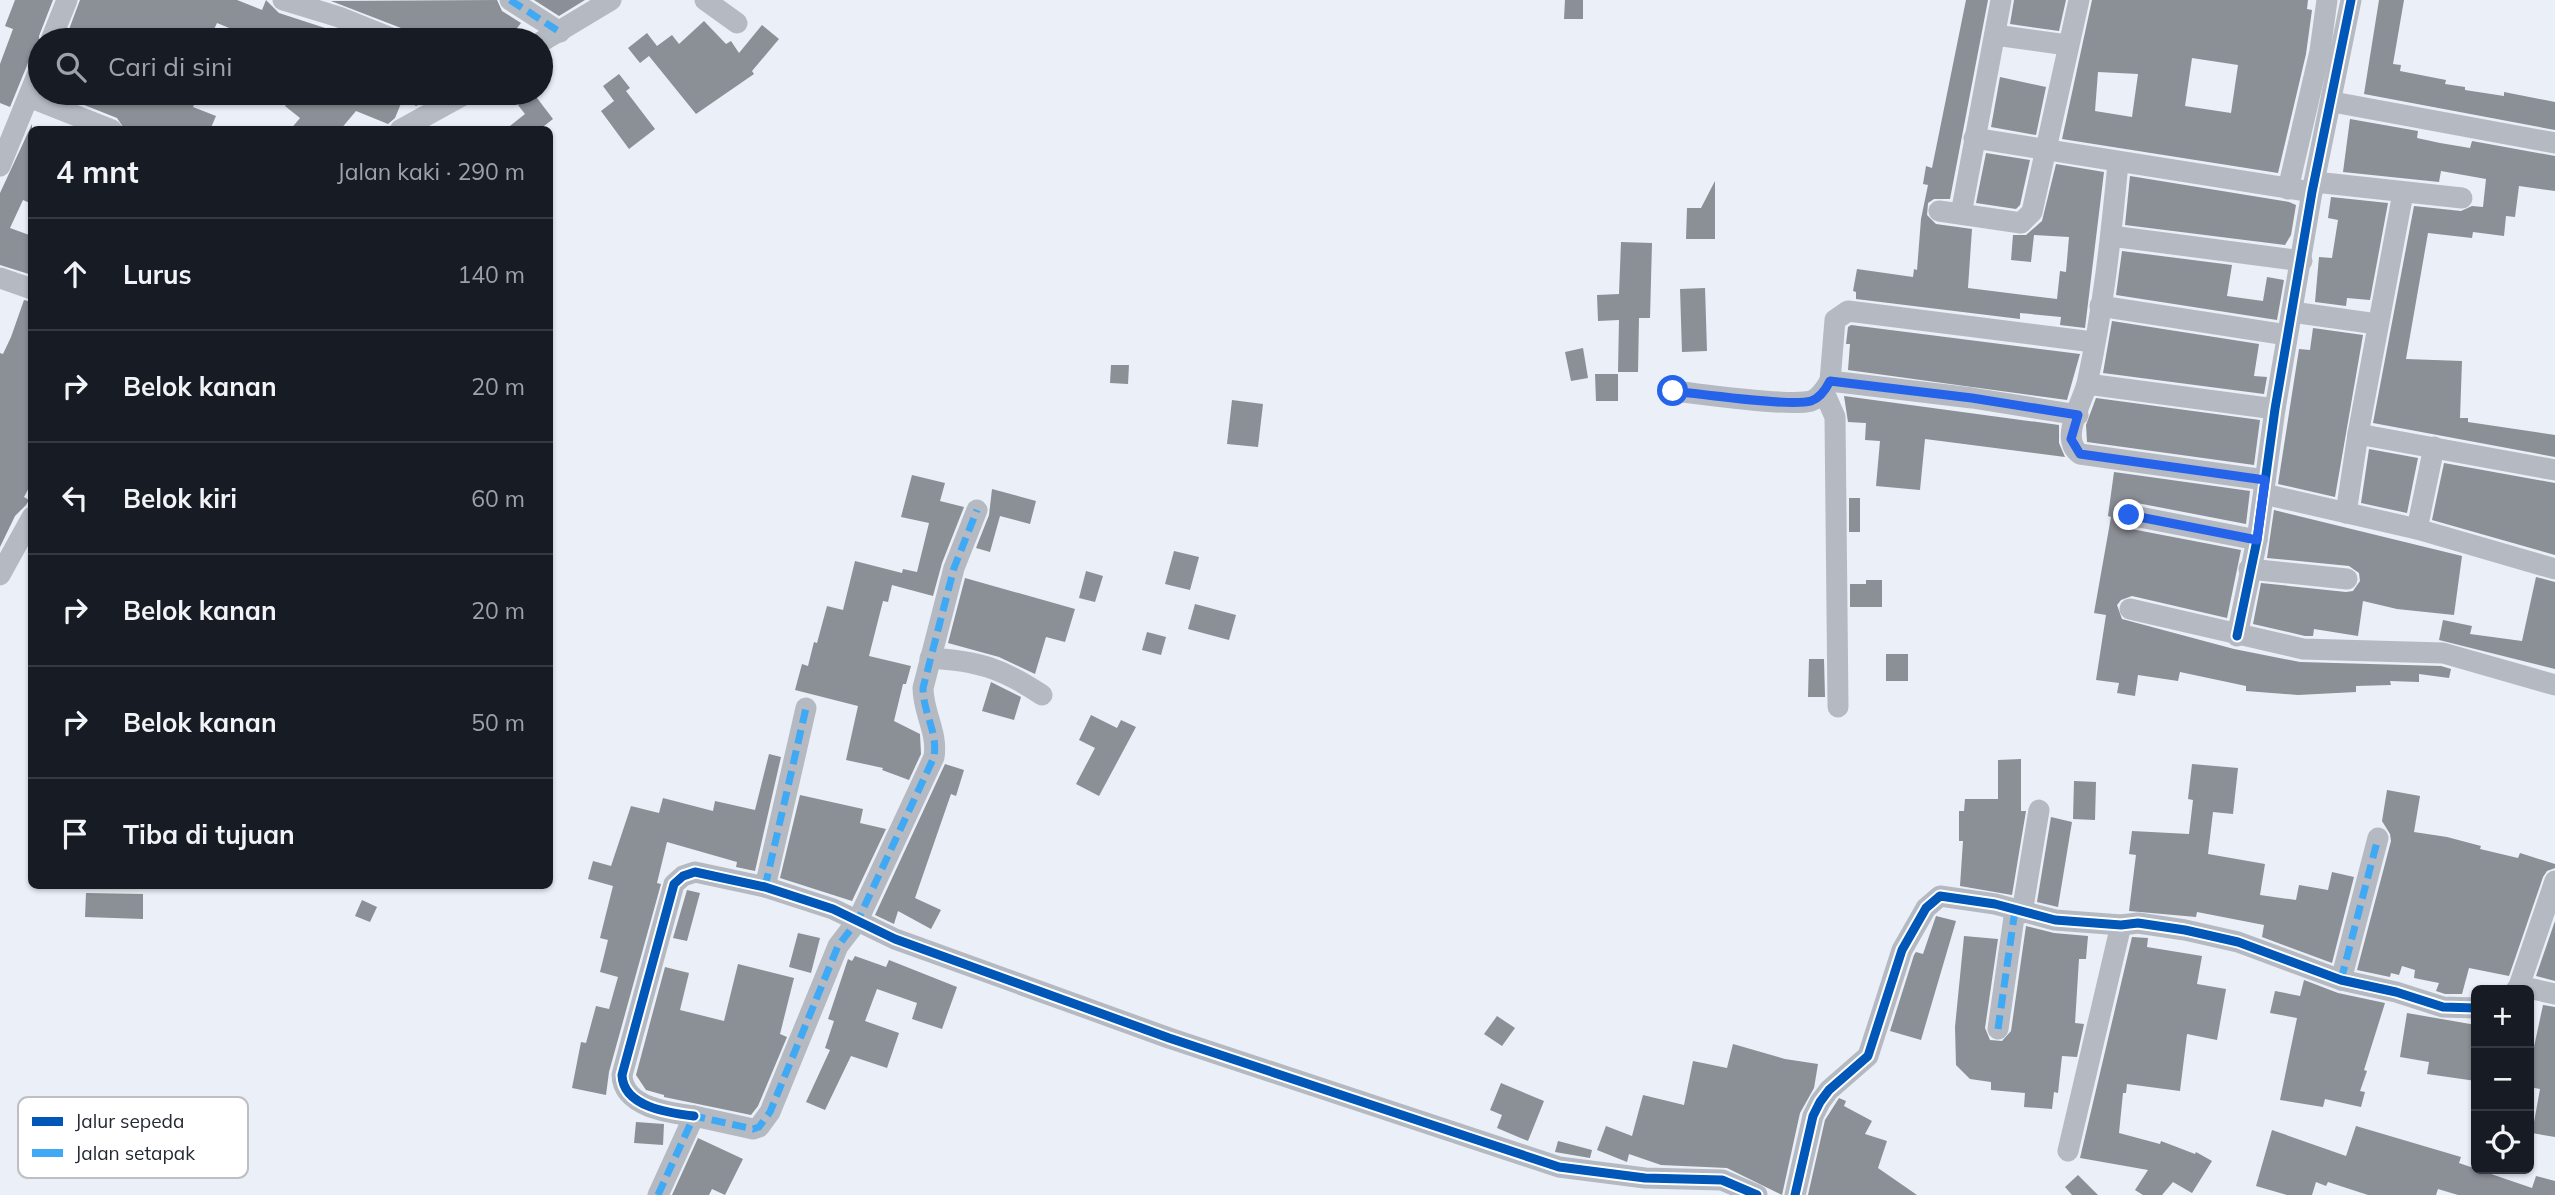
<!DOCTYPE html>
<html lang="id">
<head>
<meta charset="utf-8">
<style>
  body { margin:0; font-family:Mulish,sans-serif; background:#242831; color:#f1f3f6 }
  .controls { position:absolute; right:21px; bottom:21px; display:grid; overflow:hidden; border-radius:10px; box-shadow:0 2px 5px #0004 }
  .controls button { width:63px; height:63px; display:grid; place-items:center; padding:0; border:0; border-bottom:2px solid #363941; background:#171b24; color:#f1f3f6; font:35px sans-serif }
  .stop { position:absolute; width:21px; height:21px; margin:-16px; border:5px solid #2563eb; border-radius:50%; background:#fff }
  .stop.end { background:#2563eb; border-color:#fff; box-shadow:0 2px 7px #0008 }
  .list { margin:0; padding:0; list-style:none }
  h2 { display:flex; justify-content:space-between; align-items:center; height:91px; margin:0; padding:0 28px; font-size:30px }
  h2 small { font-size:23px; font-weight:400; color:#9ea1a6 }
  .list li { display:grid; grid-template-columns:46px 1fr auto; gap:21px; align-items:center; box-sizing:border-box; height:112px; padding:0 28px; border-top:2px solid #363941 }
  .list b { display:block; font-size:26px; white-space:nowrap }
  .list em { font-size:23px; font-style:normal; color:#9ea1a6 }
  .icon { flex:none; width:38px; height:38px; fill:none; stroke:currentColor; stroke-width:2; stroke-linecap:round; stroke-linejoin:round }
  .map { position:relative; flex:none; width:2555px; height:1195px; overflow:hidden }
  .search { position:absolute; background:#171b24; box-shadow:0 2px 5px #0004; left:28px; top:28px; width:525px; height:77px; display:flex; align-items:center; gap:18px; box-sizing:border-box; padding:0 24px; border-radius:38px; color:#9ea1a6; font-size:26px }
  .panel { position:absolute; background:#171b24; box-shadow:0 2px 5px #0004; left:28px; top:126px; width:525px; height:763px; border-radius:10px }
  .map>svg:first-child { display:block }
  .building { fill:#8b8f96; fill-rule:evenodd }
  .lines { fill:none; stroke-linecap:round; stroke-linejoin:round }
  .minor { stroke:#b5b9c1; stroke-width:21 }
  .quiet { stroke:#3fa9f5; stroke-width:7; stroke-dasharray:14 7; stroke-linecap:butt }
  .cycleway-casing { stroke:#fff; stroke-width:13 }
  .cycleway { stroke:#0057b8; stroke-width:9 }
  .route { stroke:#2563eb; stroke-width:9 }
  .key { fill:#fff; stroke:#bebfc2; stroke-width:2 }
  .key-label { font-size:19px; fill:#252933 }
</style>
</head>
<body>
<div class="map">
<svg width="2555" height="1195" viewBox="0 0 2555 1195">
  <rect width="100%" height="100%" fill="#ebeff7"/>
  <g class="building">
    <path d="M15,0H53L39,36L40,55L28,63L10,107L0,103V64L13,29L5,26Z"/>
    <path d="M80,0H237L262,10L266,0L279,13L362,40H250L251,37L217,23L209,40H150L123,29L118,40H65Z"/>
    <path d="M497,0L502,11L521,23L508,40H409L401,28L331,1Z"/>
    <path d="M534,0H585L559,16Z"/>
    <path d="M1565,0H1583V19H1564Z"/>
    <path d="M1966,0H1988L1950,199H1934L1928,203L1927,215L1936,224L1972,229L1968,288L2057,299L2060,271L2066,272L2069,237L2034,235L2031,262L2011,260L2013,235H2026L2042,221L2056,164L2104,172L2085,328L2060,325L2061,317L2020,313V319L1856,299V292L1853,291L1857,269L1913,277L1914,269L1917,270L1921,219L1928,185L1923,184L1926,166L1932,168Z"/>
    <path d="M2014,0H2066L2059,31L2010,24Z"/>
    <path d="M2092,0H2308L2307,9L2312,10L2306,54L2278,173L2062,139ZM2192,58L2238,65L2231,113L2185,106ZM2098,72L2138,74L2132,117L2095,111Z"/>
    <path d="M2379,0H2404L2393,64L2401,65L2400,71L2446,80L2445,84L2465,87V90L2504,96V92L2555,102V130L2364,94Z"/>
    <path d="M704,21L726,44L731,41L739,53L762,25L779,39L752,71L754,74L696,114L649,56L640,63L628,48L647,33L657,46L672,35L679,44Z"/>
    <path d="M619,74L630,88L626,91L655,129L629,149L601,111L614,101L603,86Z"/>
    <path d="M2000,77L2046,87L2036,135L1991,127Z"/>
    <path d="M54,93H199L193,107L216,116L210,130H125L117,118Z"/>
    <path d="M296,93H381L402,101L395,118L388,124L356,111L340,130H290L300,118L285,106Z"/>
    <path d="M394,93H440L416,106Z"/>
    <path d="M534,94L553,119L539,130H505L525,114L518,105Z"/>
    <path d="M2350,119L2418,131L2417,138L2440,143L2470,148L2472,141L2555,156V191L2519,186L2515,217L2506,216L2504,236L2473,232L2472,238L2428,233L2406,359L2462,361L2460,418H2468V422L2555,435V457L2373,423L2414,206L2461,211L2472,206L2483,207L2486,179L2441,171L2439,182L2343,172Z"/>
    <path d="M32,124V204L23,200L10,228L32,236V275L0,265V193Z"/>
    <path d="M1986,153L2030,160L2020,205L2016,209L1976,203Z"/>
    <path d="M2130,176L2289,202L2296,205L2291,235L2285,245L2125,225Z"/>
    <path d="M1715,181V239H1686L1687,208H1701Z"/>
    <path d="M2331,197L2388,203L2370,300L2347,298L2346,306L2315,302L2319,257L2332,258L2338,220L2328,218Z"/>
    <path d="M1621,242L1652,243L1650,318H1639L1638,372H1618L1619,320L1598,321L1597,295L1619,294Z"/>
    <path d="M2122,251L2232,265L2227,296L2263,301L2267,277L2284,280L2277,320L2116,295Z"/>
    <path d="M1705,288L1707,351L1682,352L1680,289Z"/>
    <path d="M24,300L32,302V482L24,497L29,500L26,505L15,516L0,547V353L3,354L11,337Z"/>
    <path d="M2112,321L2259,344L2254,376L2267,377L2264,394L2103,373Z"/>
    <path d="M1851,325L2080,354L2067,400L1848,370L1850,344H1846L1848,327Z"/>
    <path d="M2313,328L2363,335L2335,497L2278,484L2299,349L2310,350Z"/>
    <path d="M1583,348L1588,378L1571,381L1565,352Z"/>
    <path d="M1111,365H1129L1128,384L1110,383Z"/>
    <path d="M1595,374H1618V401H1596Z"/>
    <path d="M1844,396L2059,425V443L2065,457L1925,439L1920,490L1876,486L1880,441L1865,440L1866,423L1848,422Z"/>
    <path d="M2096,398L2260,420L2254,465L2087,442L2086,425Z"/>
    <path d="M1232,400L1263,404L1258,447L1227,444Z"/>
    <path d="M2369,449L2418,458L2407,513L2361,503Z"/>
    <path d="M2444,463L2555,483V555L2432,520Z"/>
    <path d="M2114,472L2250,491L2246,524L2132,502L2120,506L2116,519L2126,528L2241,550L2227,618L2132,596L2121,600L2117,605L2122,619L2234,649L2300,662L2441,666L2451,669L2449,678L2419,674V682L2390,681L2391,685L2356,686V692L2298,695L2246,691V686L2180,672L2178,681L2138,675L2135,696L2117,693L2119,683L2096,680L2106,615L2094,613L2111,517L2108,516Z"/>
    <path d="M912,475L945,483L940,501L964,507L942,563L933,596L892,585L888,602L883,601L869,656L911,666L906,684H903L894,721L920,734L921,754L909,780L882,770L883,768L846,760L858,706L795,690L802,664L808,666L814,642L817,643L827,606L843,610L855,561L902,573L903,569L917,572L929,523L901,517Z"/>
    <path d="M992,489L1036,501L1030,524L1000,516L990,552L976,548L989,515Z"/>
    <rect x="1849" y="498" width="11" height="34"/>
    <path d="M2274,510L2462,556L2454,615L2397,609L2363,601L2358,636L2314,629L2313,636H2305L2253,624L2261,583L2346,592L2353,591L2360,581L2359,573L2349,566L2267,558Z"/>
    <path d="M1174,551L1199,557L1190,590L1165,584Z"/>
    <path d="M1086,571L1103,576L1095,602L1079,598Z"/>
    <path d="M2536,577L2555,582V669L2439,640L2443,620L2472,626L2470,634L2522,641Z"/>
    <path d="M965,578L1075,609L1065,642L1046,637L1035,674L999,657L948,643Z"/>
    <path d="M1866,580H1882V607H1850V584H1866Z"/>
    <path d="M1195,604L1236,615L1229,640L1188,629Z"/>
    <path d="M1147,632L1166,637L1161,655L1142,650Z"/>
    <rect x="1886" y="654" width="22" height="27"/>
    <path d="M1809,659H1824L1825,697H1808Z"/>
    <path d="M991,682L1021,697L1014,720L982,711Z"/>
    <path d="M1091,715L1117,728L1121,720L1136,727L1099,796L1076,784L1095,748L1079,740Z"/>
    <path d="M769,754L781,757L755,871L736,867L737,862L667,842L657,883L661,884L609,1072L606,1095L572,1088L581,1042L586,1043L596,1006L609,1009L618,977L600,972L608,940L600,938L613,886L588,879L593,861L611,866L631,806L659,813L663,798L713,811L715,801L755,810Z"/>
    <path d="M2021,759V811H2026L2012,895L1960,886L1963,841H1959V811H1964L1965,799H1998V760Z"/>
    <path d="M945,764L964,770L956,796L951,794L915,898L941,910L931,929L898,911L894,924L875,915Z"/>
    <path d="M2192,764L2238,768L2233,814L2213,812L2208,854L2265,864L2260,895L2296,900L2299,885L2328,890L2332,872L2354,877L2332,963L2262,937L2264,925L2197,912L2196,917L2129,911L2136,855L2129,854L2132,831L2189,834L2193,800L2188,799Z"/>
    <path d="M2074,781L2096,782L2095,820L2073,819Z"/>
    <path d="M2387,790L2420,796L2414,832L2447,837L2481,846L2480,849L2518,858L2520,853L2555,864V868L2547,871L2543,877L2509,976L2469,968L2462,994H2445L2436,991L2439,983L2414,978L2415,970L2402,966L2399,975L2391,973L2390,977L2357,970L2391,841L2390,834L2382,821Z"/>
    <path d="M800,795L863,809L860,823L886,829L852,901L780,878Z"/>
    <path d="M2051,817L2072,822L2058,907L2037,902Z"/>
    <path d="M687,890L700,893L687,941L673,938Z"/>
    <path d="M86,893L143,894V919L85,917Z"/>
    <path d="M362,900L377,907L370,922L355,916Z"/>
    <path d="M1936,916L1956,921L1921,1040L1890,1031L1914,955L1916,952L1923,954Z"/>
    <path d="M2555,921V981L2536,976Z"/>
    <path d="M2026,926L2054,933L2088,936L2086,959H2079L2075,1023L2084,1024L2077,1057L2062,1056L2058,1093L2054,1092L2052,1109L2024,1107L2025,1093L1991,1090V1082L1970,1079L1956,1065L1955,1027L1964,936L1998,939L1985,1028L1990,1040L2002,1041L2011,1031Z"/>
    <path d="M798,933L820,938L811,973L789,967Z"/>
    <path d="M2132,937L2148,938L2147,947L2202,956L2197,984L2226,989L2217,1040L2187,1034L2180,1091L2127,1084L2126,1093H2123L2119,1133L2160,1144L2161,1141L2195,1154L2196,1152L2212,1161L2192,1193L2173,1182L2162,1195H2143L2135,1190L2148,1170L2080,1158Z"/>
    <path d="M855,956L886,967L889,960L957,987L942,1029L912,1019L917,1003L877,989L865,1021L899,1033L887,1068L851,1056L825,1110L806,1102L830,1050L825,1048L834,1021L828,1019L848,959L852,961Z"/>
    <path d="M738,964L794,978L780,1034L787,1037L758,1106L751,1115L664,1097V1095L646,1090L636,1075L665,967L689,973L680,1010L724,1021Z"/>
    <path d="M2304,980L2338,993L2385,1003L2364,1070L2367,1071L2360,1091L2365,1092L2361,1107L2325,1099L2323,1107L2280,1100L2297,1018L2270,1013L2275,991L2300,996Z"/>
    <path d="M2543,1005L2555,1007V1137L2532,1133L2540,1089L2529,1087V1070Z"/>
    <path d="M2407,1013L2476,1025V1081L2427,1074L2429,1062L2400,1057Z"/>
    <path d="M1497,1016L1515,1028L1502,1046L1484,1034Z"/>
    <path d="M1733,1044L1785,1059L1818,1064L1814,1088L1800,1113L1782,1195L1727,1168L1661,1165L1629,1154L1627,1162L1597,1150L1606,1126L1632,1136L1643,1095L1684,1105L1693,1061L1727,1068Z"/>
    <path d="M1501,1083L1544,1101L1528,1141L1497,1128L1502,1115L1490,1110Z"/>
    <path d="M1839,1098L1846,1101L1844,1106L1872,1121L1865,1134L1887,1141L1878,1168L1917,1195H1808L1825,1120Z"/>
    <path d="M636,1122L664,1124L663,1145L634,1143Z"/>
    <path d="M2356,1126L2461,1157L2459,1163L2532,1188L2536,1176L2555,1181V1195H2458L2438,1189L2436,1195H2368L2328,1182L2326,1186L2316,1182L2312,1195H2287L2256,1186L2272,1130L2346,1156Z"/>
    <path d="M698,1138L743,1159L725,1195L712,1189L709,1195H672Z"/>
    <path d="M1558,1141L1592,1150L1590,1158L1555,1152Z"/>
    <path d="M2078,1175L2098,1195H2072L2065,1187Z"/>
  </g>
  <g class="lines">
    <g class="minor">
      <path d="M283,0L339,17L396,40"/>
      <path d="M510,0L560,32"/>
      <path d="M705,0L737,23"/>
      <path d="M1995,35L2067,45"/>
      <path d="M51,40L67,0"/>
      <path d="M541,42L611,0"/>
      <path d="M29,97L112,130"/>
      <path d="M2333,102L2555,143"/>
      <path d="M400,130L467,93"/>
      <path d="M1974,138L2312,192"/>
      <path d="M2118,163C2111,237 2103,311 2087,384C2082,403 2059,439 2080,454L2265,480"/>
      <path d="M0,166L40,68"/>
      <path d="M2315,182L2462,198"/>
      <path d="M2288,189L2320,51L2327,0"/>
      <path d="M1939,211L2021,223L2032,212L2079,0"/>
      <path d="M1961,214L2001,0"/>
      <path d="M2111,236L2302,261"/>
      <path d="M0,278L32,289"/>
      <path d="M2100,306L2287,335"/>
      <path d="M2292,312L2377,324"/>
      <path d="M2087,384L2275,409"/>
      <path d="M1673,391C1702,394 1789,407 1811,401C1820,398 1825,389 1830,381"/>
      <path d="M1824,392L1835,417L1838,707"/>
      <path d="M2078,415L1972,398L1830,381L1835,320L1848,311L2093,342"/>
      <path d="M2358,434L2555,470"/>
      <path d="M2264,494L2417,529L2555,569"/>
      <path d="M2346,513L2358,434L2403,193"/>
      <path d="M2129,515L2257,540"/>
      <path d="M2417,529L2434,447"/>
      <path d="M2249,569L2347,579"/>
      <path d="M0,575L32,517"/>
      <path d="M2130,609L2303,649L2443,653L2555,685"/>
      <path d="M2237,636L2257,540L2275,409L2312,192L2351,0"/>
      <path d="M930,658C978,661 1002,668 1042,695"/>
      <path d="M765,887L806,708"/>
      <path d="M2022,913L2039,810"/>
      <path d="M2341,980L2378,838"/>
      <path d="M2519,986L2555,881"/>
      <path d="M2516,990L2519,986L2555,994"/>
      <path d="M1998,1029L2015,910"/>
      <path d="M694,1116C669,1113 623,1107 622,1075L674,884L683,876L695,872L765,887L833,909L895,939L1169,1038L1559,1167L1645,1178L1722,1180L1757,1195"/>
      <path d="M2068,1151L2121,925"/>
      <path d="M658,1195L694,1116L753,1129L759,1127L770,1112L838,946L858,920L934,757C938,732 923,713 923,688L954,568L977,510"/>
      <path d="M1795,1195L1813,1116L1820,1102L1829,1090L1868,1056L1902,950L1926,908L1940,896L1995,904L2055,920L2121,925L2138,923L2185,930L2238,942L2341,980L2396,992L2443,1007L2476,1008"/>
    </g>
    <g class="quiet">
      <path d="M510,0L560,32"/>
      <path d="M765,887L806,708"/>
      <path d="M2341,980L2378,838"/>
      <path d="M1998,1029L2015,910"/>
      <path d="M658,1195L694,1116L753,1129L759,1127L770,1112L838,946L858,920L934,757C938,732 923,713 923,688L954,568L977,510"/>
    </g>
    <g class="cycleway-casing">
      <g id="cycleway">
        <path d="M2237,636L2257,540L2275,409L2312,192L2351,0"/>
        <path d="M694,1116C669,1113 623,1107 622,1075L674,884L683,876L695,872L765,887L833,909L895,939L1169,1038L1559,1167L1645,1178L1722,1180L1757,1195"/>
        <path d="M1795,1195L1813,1116L1820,1102L1829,1090L1868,1056L1902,950L1926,908L1940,896L1995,904L2055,920L2121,925L2138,923L2185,930L2238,942L2341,980L2396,992L2443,1007L2476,1008"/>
      </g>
    </g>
    <use href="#cycleway" class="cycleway"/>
  </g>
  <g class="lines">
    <path class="route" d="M1673,391C1701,394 1790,407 1811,401C1820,398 1826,389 1830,381L1972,398L2078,415L2071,439L2080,454L2265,480L2257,540L2129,515"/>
  </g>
  <rect x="18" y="1097" width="230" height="81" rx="10" class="key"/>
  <rect x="32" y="1117" width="31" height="9" fill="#0057b8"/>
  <rect x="32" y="1149" width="31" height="8" fill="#3fa9f5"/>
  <g class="key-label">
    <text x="75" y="1128">Jalur sepeda</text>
    <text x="75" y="1160">Jalan setapak</text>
  </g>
</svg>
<div class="controls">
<button>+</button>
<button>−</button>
<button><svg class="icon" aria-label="locate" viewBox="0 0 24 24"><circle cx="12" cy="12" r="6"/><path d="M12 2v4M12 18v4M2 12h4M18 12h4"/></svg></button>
</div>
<div class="stop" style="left:1673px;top:391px"></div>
<div class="stop end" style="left:2129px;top:515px"></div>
<div class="search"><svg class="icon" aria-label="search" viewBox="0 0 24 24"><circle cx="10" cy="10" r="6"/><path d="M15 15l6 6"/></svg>Cari di sini</div>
<section class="panel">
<h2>4 mnt<small>Jalan kaki · 290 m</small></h2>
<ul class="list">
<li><svg class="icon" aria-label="ahead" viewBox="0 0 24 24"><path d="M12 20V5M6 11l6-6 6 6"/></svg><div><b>Lurus</b></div><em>140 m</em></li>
<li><svg class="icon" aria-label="right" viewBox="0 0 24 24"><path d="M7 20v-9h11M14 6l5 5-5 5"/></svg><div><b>Belok kanan</b></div><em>20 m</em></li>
<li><svg class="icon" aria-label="left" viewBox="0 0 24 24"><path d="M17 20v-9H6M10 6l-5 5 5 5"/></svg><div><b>Belok kiri</b></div><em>60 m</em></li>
<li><svg class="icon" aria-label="right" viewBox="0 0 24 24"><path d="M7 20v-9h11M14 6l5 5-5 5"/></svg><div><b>Belok kanan</b></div><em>20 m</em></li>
<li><svg class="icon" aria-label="right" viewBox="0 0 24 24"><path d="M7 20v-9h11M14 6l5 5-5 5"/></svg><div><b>Belok kanan</b></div><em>50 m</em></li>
<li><svg class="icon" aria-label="arrive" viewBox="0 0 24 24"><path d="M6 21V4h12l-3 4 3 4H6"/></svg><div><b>Tiba di tujuan</b></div></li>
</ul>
</section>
</div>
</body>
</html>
